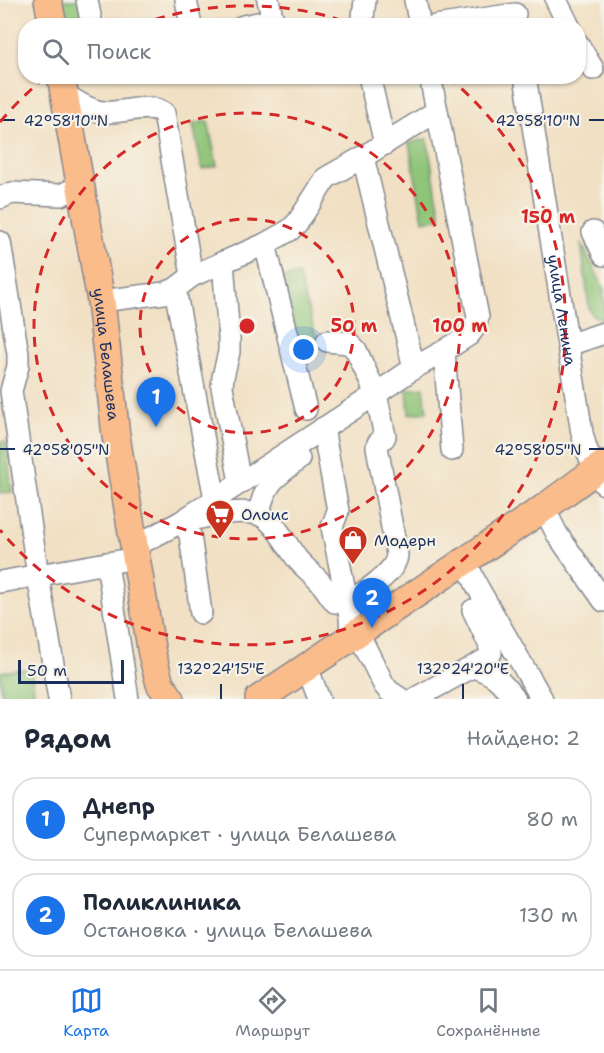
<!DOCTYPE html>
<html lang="ru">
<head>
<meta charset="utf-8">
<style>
  body { margin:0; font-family:"Shantell Sans",sans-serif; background:#f6f6f7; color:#1f2937 }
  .scale { position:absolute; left:18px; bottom:15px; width:106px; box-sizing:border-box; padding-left:6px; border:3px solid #1b2f5e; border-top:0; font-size:16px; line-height:21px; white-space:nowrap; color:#1b2f5e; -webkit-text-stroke:4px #f7f3e8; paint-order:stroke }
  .you { position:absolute; left:304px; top:350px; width:21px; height:21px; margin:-15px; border:4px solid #fff; border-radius:50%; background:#1a73e8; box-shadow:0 0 0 9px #1a73e833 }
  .badge { display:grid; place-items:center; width:39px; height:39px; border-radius:50%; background:#1a73e8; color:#fff; font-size:20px; font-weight:700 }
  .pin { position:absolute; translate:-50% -50px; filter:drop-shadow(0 2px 3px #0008) }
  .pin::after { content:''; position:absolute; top:32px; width:21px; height:18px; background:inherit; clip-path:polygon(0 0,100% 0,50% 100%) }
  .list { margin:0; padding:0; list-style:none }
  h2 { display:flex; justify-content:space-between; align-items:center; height:78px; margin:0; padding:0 24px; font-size:26px }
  h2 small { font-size:20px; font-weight:400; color:#747a83 }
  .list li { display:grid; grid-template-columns:39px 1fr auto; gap:18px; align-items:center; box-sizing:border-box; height:84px; margin:0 12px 12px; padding:0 12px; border:2px solid #e0e1e3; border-radius:24px }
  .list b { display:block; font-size:22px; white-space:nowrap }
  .list p { margin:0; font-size:20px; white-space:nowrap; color:#747a83 }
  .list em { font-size:20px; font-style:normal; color:#747a83 }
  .icon { flex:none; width:33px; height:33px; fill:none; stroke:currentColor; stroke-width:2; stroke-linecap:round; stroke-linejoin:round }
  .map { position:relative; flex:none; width:604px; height:699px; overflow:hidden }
  .search { position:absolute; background:#fff; box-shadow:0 2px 4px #0004; left:18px; right:18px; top:18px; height:66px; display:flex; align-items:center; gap:15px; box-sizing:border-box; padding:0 21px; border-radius:24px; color:#747a83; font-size:22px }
  .sheet { height:270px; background:#fff }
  nav { display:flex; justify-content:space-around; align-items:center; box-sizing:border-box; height:84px; border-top:2px solid #e0e1e3; background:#fff; font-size:16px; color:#747a83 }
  nav a { display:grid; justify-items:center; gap:3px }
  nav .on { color:#1a73e8 }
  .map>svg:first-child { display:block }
  .green { fill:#8fc578; stroke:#557a6b; stroke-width:1.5 }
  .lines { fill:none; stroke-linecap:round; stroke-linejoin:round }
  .minor-casing { stroke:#868890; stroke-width:24 }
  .major-casing { stroke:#868890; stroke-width:30 }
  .minor { stroke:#fff; stroke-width:21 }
  .major { stroke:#fabc8b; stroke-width:27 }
  .ticks { fill:none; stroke:#1b2f5e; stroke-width:2 }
  .ring { fill:none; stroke:#d62828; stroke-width:3; stroke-dasharray:10 8 }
  .labels { text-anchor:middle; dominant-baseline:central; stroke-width:4.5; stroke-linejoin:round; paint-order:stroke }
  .street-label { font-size:16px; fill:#1b2f5e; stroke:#f7f3e8 }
  .poi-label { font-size:16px; fill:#1b2f5e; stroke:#f7f3e8; text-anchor:start }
  .ticks-label { font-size:15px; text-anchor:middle; fill:#1b2f5e; stroke:#f7f3e8; stroke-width:4.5; stroke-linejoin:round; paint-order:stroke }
  .centre { fill:#d62828; stroke:#f7f3e8; stroke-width:3 }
  .ring-label { font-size:18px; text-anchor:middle; font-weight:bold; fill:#d62828; stroke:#f7f3e8; stroke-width:4.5; stroke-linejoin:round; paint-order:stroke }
</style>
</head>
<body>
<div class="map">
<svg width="604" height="699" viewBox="0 0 604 699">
  <rect width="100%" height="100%" fill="#f7f3e8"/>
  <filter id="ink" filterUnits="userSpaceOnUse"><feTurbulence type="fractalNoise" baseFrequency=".0167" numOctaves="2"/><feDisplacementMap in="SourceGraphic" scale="12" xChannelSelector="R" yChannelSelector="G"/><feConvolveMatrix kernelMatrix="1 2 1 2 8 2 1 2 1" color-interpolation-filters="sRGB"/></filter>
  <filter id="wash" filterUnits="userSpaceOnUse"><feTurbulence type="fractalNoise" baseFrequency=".008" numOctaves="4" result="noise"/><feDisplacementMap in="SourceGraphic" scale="24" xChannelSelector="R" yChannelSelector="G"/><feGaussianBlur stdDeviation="1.35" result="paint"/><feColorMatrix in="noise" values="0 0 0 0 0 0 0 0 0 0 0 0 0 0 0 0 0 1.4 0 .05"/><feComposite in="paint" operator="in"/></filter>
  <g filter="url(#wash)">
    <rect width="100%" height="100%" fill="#f1e0c3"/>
    <g class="green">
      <path d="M59,0H79L83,25H63Z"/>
      <path d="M208,121L217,166L202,169L193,124Z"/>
      <path d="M427,139L441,218L423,221L409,143Z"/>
      <path d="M581,242L604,289V317L601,319L592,315L589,308Z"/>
      <path d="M298,274L318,343L301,348L281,279Z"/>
      <path d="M424,387L427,412L409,414L407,389Z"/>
      <path d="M6,441L12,492L0,493V442Z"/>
      <path d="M31,668L35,699H2L0,672Z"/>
    </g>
  </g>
  <g filter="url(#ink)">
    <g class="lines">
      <g class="minor-casing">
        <g id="minor">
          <path d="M87,0L92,26"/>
          <path d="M186,0L191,26"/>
          <path d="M415,0L420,26"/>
          <path d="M556,0L569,26"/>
          <path d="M243,26L273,20L268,0"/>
          <path d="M362,26L365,0"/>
          <path d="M435,26L515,14"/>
          <path d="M578,44L593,69"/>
          <path d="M369,76L385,144"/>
          <path id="s1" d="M525,76L582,433C586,451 593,468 604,484"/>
          <path d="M64,94C76,101 89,111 103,112C121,114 150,102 164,113L192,276"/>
          <path d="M363,157L414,368"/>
          <path d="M0,198L12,193L61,195L82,185"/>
          <path d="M593,232L604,255"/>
          <path d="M0,242L18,354V366L11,391L38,576L59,699"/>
          <path d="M265,244L306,409"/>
          <path d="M223,262L229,338V352L223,377L222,387L240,482"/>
          <path d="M175,289L215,499"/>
          <path d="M101,301L164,293L175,289L192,276L265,244L290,230L298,222L326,178L363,157L437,111"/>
          <path d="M568,345L604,333"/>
          <path d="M444,351L452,450"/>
          <path d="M323,428L338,511L332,527L350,617L351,637"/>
          <path d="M544,508L557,534L604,601"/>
          <path d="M259,514C264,484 275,477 299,459"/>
          <path d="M191,520C210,516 241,508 260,515C275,520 288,548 298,560C305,568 314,575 321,583C326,589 330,596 335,602L348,603C363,592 397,573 397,554L377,447L378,443L384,438L385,436L376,394L356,350L349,343L327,341"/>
          <path d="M179,523L186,528L190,535L201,613"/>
          <path d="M135,546L179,523L376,394L414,368L444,351L469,335L475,327L478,317L430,76"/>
          <path d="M465,560L477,586L542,699"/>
          <path d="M0,582L107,563"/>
          <path d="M358,633L384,685L389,691L401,699"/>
          <path d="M307,667L319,699"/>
          <path d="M474,667C497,675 500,681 515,699"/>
          <path d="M128,699L107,563L137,558"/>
          <path d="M414,699L487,659L491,653L489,644L473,610"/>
        </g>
      </g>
      <g class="major-casing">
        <g id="major">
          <path d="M48,0L53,26"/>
          <path id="s2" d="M61,76L101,301L116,436L152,654L160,684L171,699"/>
          <path d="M259,699L544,508L604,464"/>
        </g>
      </g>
      <use href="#minor" class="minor"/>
      <use href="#major" class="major"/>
    </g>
  </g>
  <path class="ticks" d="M0,120H15M589,120H604M0,449H15M589,449H604M221,684V699M463,684V699"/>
  <g class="ring">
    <circle cx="247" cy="326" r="107"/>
    <circle cx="247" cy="326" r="213"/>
    <path d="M0 122A320 320 0 0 1 46 77M138 25A320 320 0 0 1 356 25M448 77A320 320 0 1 1 0 530"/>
  </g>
  <defs>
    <g id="supermarket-pin" transform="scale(1.5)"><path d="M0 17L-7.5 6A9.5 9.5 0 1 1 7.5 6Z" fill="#c8321e" stroke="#f7f3e8"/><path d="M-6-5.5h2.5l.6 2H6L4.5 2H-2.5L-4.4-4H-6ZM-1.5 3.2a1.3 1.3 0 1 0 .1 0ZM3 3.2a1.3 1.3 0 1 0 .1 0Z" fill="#fff"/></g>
    <g id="shop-pin" transform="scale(1.5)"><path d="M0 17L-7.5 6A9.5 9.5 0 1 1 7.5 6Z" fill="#c8321e" stroke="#f7f3e8"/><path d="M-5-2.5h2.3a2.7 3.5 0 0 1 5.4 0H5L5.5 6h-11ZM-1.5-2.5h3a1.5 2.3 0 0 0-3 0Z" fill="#fff"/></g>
  </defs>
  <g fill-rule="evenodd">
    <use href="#supermarket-pin" x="220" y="514"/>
    <use href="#shop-pin" x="353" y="540"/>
  </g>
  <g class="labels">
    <g class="street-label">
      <text stroke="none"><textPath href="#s1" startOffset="237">улица Ленина</textPath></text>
      <text stroke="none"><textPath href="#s2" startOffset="282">улица Белашева</textPath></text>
    </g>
    <g class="poi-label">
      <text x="241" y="514">Олоис</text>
      <text x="374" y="540">Модерн</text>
    </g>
  </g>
  <g class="ticks-label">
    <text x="66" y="126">42°58'10"N</text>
    <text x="538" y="126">42°58'10"N</text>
    <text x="66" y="455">42°58'05"N</text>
    <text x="538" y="455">42°58'05"N</text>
    <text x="221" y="674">132°24'15"E</text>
    <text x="463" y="674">132°24'20"E</text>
  </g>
  <circle cx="247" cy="326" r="9" class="centre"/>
  <g class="ring-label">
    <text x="548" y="223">150 m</text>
    <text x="354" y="332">50 m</text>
    <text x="460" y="332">100 m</text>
  </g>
</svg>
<div class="scale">50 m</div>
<div class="you"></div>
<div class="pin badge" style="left:156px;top:427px">1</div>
<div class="pin badge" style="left:372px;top:628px">2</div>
<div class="search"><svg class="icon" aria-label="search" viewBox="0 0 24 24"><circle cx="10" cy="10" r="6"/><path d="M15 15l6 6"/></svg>Поиск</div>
</div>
<section class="sheet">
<h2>Рядом<small>Найдено: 2</small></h2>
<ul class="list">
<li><span class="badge">1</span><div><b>Днепр</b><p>Супермаркет · улица Белашева</p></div><em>80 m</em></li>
<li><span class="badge">2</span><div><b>Поликлиника</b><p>Остановка · улица Белашева</p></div><em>130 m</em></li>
</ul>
</section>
<nav>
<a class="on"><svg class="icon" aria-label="map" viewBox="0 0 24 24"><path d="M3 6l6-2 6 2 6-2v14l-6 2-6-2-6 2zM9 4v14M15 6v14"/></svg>Карта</a>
<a><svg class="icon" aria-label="directions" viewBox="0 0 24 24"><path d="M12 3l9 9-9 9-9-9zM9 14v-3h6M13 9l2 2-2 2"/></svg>Маршрут</a>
<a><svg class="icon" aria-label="saved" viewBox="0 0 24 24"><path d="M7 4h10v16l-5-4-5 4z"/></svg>Сохранённые</a>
</nav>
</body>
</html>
